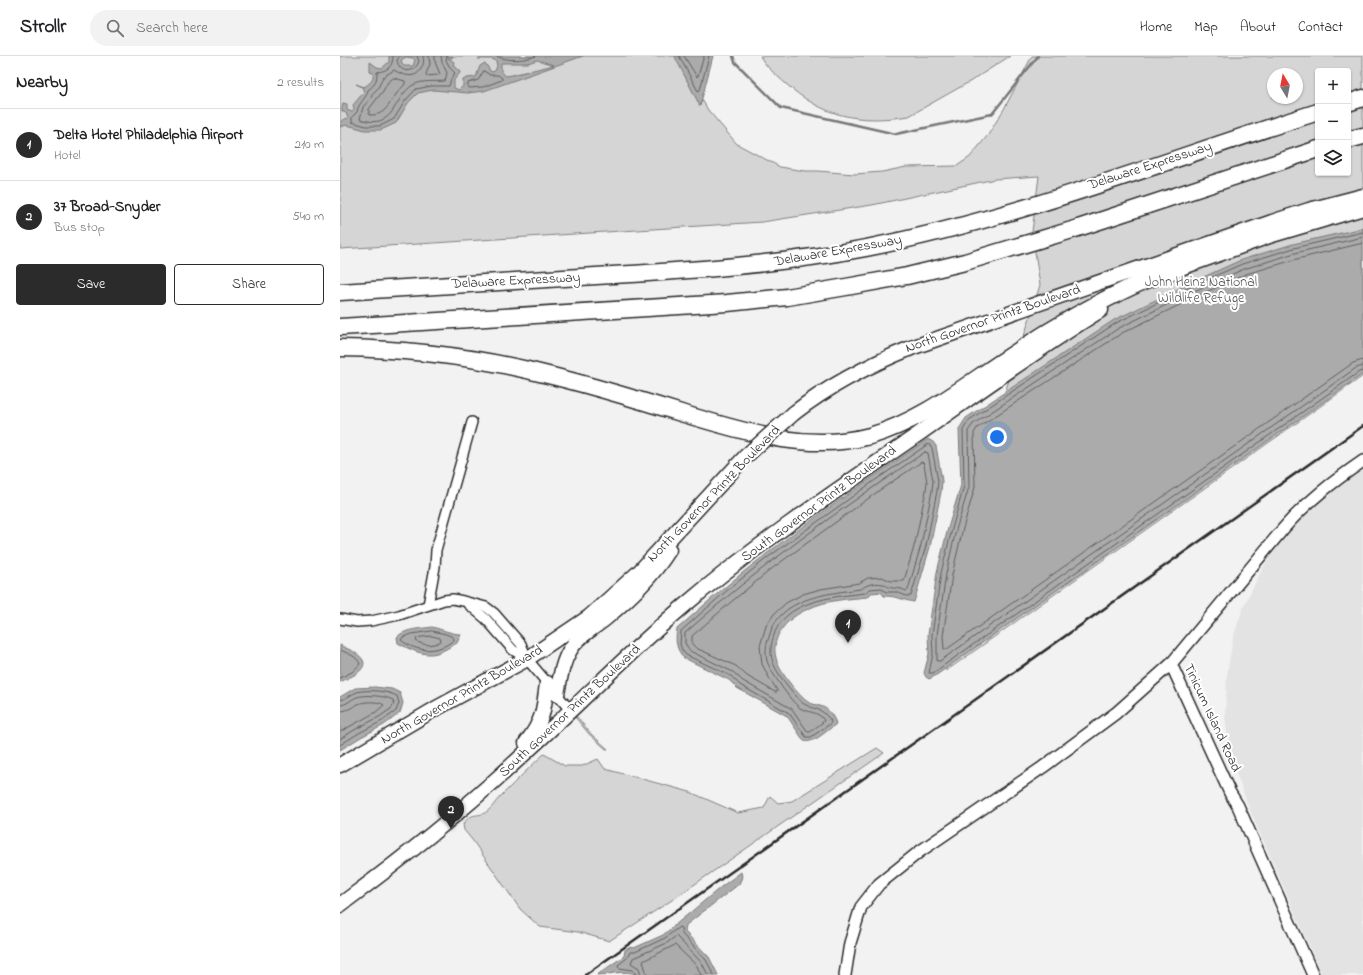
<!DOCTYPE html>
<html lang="en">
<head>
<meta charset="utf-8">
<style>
  body { margin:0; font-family:"Indie Flower",sans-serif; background:#f2f2f2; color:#202124 }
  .controls { position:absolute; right:12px; top:12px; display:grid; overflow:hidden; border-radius:4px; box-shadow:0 1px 3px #0004 }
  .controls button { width:36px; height:36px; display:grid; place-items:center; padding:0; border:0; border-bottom:1px solid #e0e0e0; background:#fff; color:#202124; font:20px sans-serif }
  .compass { position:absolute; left:927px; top:12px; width:36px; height:36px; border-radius:50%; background:#fff; box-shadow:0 1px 3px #0004; rotate:350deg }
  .you { position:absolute; left:657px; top:381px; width:14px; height:14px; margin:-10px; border:3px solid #fff; border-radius:50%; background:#1a73e8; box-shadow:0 0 0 6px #1a73e833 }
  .badge { display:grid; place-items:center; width:26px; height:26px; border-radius:50%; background:#2b2b2b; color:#fff; font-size:13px; font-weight:700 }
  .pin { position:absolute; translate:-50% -33px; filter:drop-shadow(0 1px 2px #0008) }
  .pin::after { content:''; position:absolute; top:21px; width:14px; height:12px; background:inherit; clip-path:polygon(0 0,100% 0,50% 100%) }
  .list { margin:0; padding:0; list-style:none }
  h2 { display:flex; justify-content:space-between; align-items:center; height:52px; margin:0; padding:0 16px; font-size:17px }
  h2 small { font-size:13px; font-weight:400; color:#757577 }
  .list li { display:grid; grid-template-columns:26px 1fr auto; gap:12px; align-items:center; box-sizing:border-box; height:72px; padding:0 16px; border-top:1px solid #e0e0e0 }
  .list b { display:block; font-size:15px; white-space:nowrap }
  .list p { margin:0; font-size:13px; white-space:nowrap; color:#757577 }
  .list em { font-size:13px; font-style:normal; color:#757577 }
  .actions { display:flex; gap:8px; padding:12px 16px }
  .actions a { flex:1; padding:9px 0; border:1px solid #2b2b2b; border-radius:4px; text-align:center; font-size:14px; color:#2b2b2b }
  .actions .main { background:#2b2b2b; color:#fff }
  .icon { flex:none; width:22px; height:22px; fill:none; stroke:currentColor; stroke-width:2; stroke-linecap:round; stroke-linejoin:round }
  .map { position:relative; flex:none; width:1023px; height:919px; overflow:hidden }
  header { display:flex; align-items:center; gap:24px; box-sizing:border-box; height:56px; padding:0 20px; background:#fff; border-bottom:1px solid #e0e0e0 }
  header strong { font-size:19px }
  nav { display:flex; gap:22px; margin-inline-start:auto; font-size:14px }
  .search { width:280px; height:36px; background:#f2f2f2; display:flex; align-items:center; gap:10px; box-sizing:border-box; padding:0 14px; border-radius:22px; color:#757577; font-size:15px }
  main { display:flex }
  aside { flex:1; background:#fff }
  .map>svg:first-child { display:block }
  .built { fill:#e3e3e3 }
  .green { fill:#d5d5d5; stroke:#808080; fill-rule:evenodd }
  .water { fill:#ababab; stroke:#787878; fill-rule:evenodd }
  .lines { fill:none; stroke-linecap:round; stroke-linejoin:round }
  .shore { stroke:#5e5e5e; stroke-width:1 }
  .stream { stroke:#787878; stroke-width:2.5 }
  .minor-casing { stroke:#2b2b2b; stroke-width:12 }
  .tertiary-casing { stroke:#2b2b2b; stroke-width:14 }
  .primary-casing { stroke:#2b2b2b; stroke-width:17 }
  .motorway-casing { stroke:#2b2b2b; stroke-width:19 }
  .minor { stroke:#fff; stroke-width:9 }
  .tertiary { stroke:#fff; stroke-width:11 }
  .primary { stroke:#fff; stroke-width:14 }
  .motorway { stroke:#fff; stroke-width:16 }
  .rail { stroke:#2b2b2b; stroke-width:2.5 }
  .primary-bridge-casing { stroke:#2b2b2b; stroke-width:17; stroke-linecap:butt }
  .primary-bridge { stroke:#fff; stroke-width:14 }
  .labels { text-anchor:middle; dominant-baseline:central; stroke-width:4; stroke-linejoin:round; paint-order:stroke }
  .street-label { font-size:14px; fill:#2b2b2b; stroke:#fff }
  .park-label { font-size:14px; fill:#565656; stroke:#fff }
</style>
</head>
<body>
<header>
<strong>Strollr</strong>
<div class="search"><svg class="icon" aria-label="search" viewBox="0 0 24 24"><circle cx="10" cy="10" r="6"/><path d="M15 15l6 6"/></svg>Search here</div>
<nav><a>Home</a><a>Map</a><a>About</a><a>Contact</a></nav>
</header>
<main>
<aside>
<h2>Nearby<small>2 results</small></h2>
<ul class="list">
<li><span class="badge">1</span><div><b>Delta Hotel Philadelphia Airport</b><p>Hotel</p></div><em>210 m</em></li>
<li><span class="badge">2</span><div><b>37 Broad-Snyder</b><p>Bus stop</p></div><em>540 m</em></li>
</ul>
<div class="actions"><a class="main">Save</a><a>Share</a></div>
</aside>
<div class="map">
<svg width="1023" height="919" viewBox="0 0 1023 919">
  <rect width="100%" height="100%" fill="#f2f2f2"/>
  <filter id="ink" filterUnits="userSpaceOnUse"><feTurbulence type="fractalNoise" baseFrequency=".025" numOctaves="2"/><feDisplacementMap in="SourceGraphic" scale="8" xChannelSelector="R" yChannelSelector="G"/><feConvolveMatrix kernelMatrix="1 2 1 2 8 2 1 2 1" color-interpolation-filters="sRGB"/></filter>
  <g filter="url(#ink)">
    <path class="built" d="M1023,414V919H982L911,757L896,717L887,677L885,659L887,618L893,582L904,549L924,510L933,496L965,458L994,434Z"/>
    <g class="green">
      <path d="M0,0H342L350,23L368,54L397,88L440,111L465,115H478L514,118L542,116L566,111L617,110L630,101L648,79L664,53L692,0H1023V320L606,615L605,591L662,345L686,274L700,229L692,176L699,120L655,123L532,149L422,166L0,193ZM978,15H1008V117H978ZM933,18H957V42H933Z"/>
      <path d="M420,0H670L631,25L569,60C519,68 483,61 445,27C435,18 426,11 420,0Z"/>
      <path d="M235,661H237L251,678L268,693H266L249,678Z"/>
      <path d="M537,692L544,697L332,844L269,885L238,876L200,871L180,853L133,785L124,774L123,768C133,754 139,763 149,754C154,749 158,742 164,737C177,724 190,711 204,698L225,710H242L258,703L265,713L350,736L398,757L424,752L430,740L438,747L452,745Z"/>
    </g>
    <g class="water">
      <path d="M49,0H113L112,2H108L114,6L113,10L119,14L120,17L114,24V32L119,34L123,30V24L127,22L136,21L140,10L145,7L151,16L155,15L157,10L156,5L152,3H138L141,0H243L144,35L128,37L93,34L78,37L68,47L56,67L41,74H25L7,69L0,71V69L2,68L1,67L2,64L8,62L6,57L2,55V52L3,47L7,48V54L12,56L14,54L13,49L24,36L22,31L16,28L24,31C30,27 34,25 33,17L30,16V6L37,11L42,12L49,6ZM66,1L73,2L75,4L73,10H64L62,8L61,4ZM197,4L214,9L172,19L166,20L161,16V7H188Z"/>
      <path d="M335,0H373L360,50L336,3Z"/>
      <path d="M1023,172V318L595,620L589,623L586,621L584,617L589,598L588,579L597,516L608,472L621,429L619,373L626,362L774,264L857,224L901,204L953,188Z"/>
      <path d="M588,383L593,386L596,390L602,425L601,436L590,491L574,546C562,544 557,540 544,540L541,536L531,537L528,541C508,543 486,544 468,553C449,561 430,579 436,602C438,614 454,633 463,642C475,654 486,643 496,667L495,669C486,675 474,688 464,685L447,660L397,632L389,624L344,602C336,593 335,585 337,573C366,547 395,522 425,499C478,458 533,421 588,383Z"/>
      <path d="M92,571C101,573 112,578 121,578L117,587C111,590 104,595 97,597C84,601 69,593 58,587L57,581C66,572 81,573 92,571Z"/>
      <path d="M0,589C5,592 12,594 17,598C36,611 11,621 0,626Z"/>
      <path d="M35,631L52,633L60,637L63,647L60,657L44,669L21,681L0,694V641L15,632Z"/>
      <path d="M401,816L402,821L399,828L346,869L345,876L369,901L378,919H298C284,913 270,919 257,919L284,900L285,894L291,891L294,892L323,879L381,831Z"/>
    </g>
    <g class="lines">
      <g class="shore">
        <path d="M53,0C53,11 47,15 37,16C37,25 35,29 28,34C27,42 18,47 17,56L12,61V66L26,70H40L54,63L65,45L76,33L92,30H109L111,23L115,17L110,12L106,4L107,0"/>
        <path d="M60,0L57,4C59,18 75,18 79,5L77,0"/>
        <path d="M83,0C84,5 84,8 81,13C75,24 62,19 54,14L43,21L38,32L33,37L31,42L23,51L20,63C56,75 52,42 73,29C82,24 95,26 105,25L107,17L102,6L101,0"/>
        <path d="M89,0L90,8L86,18L87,20L98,19L100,18L95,6V0"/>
        <path d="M155,0C168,5 182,5 196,0"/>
        <path d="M339,0L358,35L360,34L369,0"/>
        <path d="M344,0L357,21L358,20L364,0"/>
        <path d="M144,15L150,19H158L162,22V24L143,31L128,32V27L138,24Z"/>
        <path d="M54,22L65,25V28C62,32 58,35 55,40C47,51 44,60 29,59V53L43,35L48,26Z"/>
        <path d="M1023,176L954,192L902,208L859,227L776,267L629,364L623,374L624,430L612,473L601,517L592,579L593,598L589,617H593L1019,316L1023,315"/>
        <path d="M1023,181L955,197L904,213L861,232L779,272L633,368L628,375L629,431L616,474L606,518L597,579V605H600L1016,312L1023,310"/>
        <path d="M1023,187L957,203L906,218L864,237L782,277L637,372L634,377L635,431L622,476L612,519L603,580L604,593H607L1013,307L1023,304"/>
        <path d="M589,388L592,392L598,425L597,435L586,490L571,540H566L557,536H546L541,532L530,533L525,537C493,541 443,544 433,582C431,589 430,596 432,603C435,617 452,635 461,646C476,656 479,649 491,665L490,668L471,681H466L449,657L400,629L391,620L346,599L342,594L340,588L341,575L384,537L427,502L534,425Z"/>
        <path d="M585,396L588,397L593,425L592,435L581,489L568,534L566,535C559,531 554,533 548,531C546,530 545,528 543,528C539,527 532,527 528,529C524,530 524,532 520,533C487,538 439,541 429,581C426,589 425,596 427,605C430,615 451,646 460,652C468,657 478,655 484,664L483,666L470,676H468L452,653L403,625L393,616L350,595L345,587V577C420,510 502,452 585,396Z"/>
        <path d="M582,406L584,408L587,426L586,434L575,487L564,525H551L542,521L528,522L519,527L481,533L463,538L446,547L434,558L426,570L420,590L422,608L428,620L437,634V636H435L407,620L396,610L356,592L352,588V580L391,546L434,511L540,434Z"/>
        <path d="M92,575L106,578L113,581L114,584C98,597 77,597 61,584L63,581L72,578Z"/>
        <path d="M92,580L100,582L101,585C93,590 84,590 76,585L77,582Z"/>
        <path d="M0,594C7,597 17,600 20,608L12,616L0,622"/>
        <path d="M0,644C7,643 11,638 17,636C27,633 48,635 57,640L59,647L56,655L42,665L19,677L0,689"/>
        <path d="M0,649C7,649 11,643 17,641C25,638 46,640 53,644L54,647L52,652L39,661L16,673L0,683"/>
        <path d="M0,655C8,655 12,651 18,648C25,645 39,645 44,649L36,656L0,676"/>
        <path d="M296,919L293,914L279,912L278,909L287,902L290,896H295L325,882L339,871L341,872L342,878L366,904L374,919"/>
        <path d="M301,919L299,912L291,907L293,902L327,887L336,880L362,907L368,919"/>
        <path d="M307,919L303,905L335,889L357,910L361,919"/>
      </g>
      <path class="stream" d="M393,0L395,6L441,52L556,78L652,58L698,0"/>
      <g class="minor-casing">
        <g id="minor">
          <path d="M128,548L146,563L173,594L187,603L231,655"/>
          <path d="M88,549L95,511L96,494L132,366"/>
          <path d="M0,563L17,566L31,565L59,559L104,544L113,543L123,545L146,551L154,557L181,588L187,603"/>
        </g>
      </g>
      <g class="tertiary-casing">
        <g id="tertiary">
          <path d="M831,608L890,737L898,750L973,919"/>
          <path d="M505,919L510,887L521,851L539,828L579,796L703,711L776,657L831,608L943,473C966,446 994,425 1023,405"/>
        </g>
      </g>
      <g class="primary-casing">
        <g id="primary">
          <path d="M825,219L835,214L932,179L1023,152"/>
          <path d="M454,357C490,329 529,309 571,292L932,166L969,154L1023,140"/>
          <path d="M217,638C220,623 222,607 230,594C238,580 254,572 266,562C291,541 312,521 329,494"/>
          <path d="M186,687C203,665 204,654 207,627"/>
          <path d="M0,709L95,653L187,603L249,561L299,516L406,400"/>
          <path d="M0,849C64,802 126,752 184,698C238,649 289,596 345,549C419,486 500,432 580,377C640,335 699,292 761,254"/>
        </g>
      </g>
      <g class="motorway-casing">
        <g id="motorway">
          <path d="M1008,47L1023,42"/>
          <path d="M1008,84L1023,80"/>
          <path d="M0,236C85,231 171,225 256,220C346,215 437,209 526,192C680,162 828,103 978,56"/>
          <path d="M0,271L387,247L447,241L506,231L567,220L625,206L732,174L978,93"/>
          <path d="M0,292C69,293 137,301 204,318C250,329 296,343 341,357C403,375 465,397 530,380C582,365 624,330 669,301C709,274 750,250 793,230C807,223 821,219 835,214"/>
        </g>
      </g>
      <use href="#minor" class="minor"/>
      <use href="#tertiary" class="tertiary"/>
      <use href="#primary" class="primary"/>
      <use href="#motorway" class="motorway"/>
      <path class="rail" d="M245,919L1023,370"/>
      <g class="primary-bridge-casing">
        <path id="primary-bridge" d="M406,400L454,357"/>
      </g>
      <use href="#primary-bridge" class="primary-bridge"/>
    </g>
  </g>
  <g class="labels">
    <g class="street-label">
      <text transform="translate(810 110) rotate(-18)">Delaware Expressway</text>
      <text transform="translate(498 195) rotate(-10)">Delaware Expressway</text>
      <text transform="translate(176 225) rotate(-3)">Delaware Expressway</text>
      <text transform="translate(653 263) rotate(-19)">North Governor Printz Boulevard</text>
      <text transform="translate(374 438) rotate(-46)">North Governor Printz Boulevard</text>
      <text transform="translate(479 448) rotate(-36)">South Governor Printz Boulevard</text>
      <text transform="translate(122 639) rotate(-30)">North Governor Printz Boulevard</text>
      <text transform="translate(230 655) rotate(-43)">South Governor Printz Boulevard</text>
      <text transform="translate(872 662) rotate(65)">Tinicum Island Road</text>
    </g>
    <g class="park-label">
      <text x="861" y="226">John Heinz National<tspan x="861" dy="16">Wildlife Refuge</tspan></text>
    </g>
  </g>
</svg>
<div class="controls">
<button>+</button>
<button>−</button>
<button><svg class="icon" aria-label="layers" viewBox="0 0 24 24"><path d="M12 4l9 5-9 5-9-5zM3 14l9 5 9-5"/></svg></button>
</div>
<svg class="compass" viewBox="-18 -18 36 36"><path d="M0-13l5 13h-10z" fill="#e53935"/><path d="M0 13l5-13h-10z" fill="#757577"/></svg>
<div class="you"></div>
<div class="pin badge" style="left:508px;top:587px">1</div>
<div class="pin badge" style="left:111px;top:773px">2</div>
</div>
</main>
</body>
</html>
